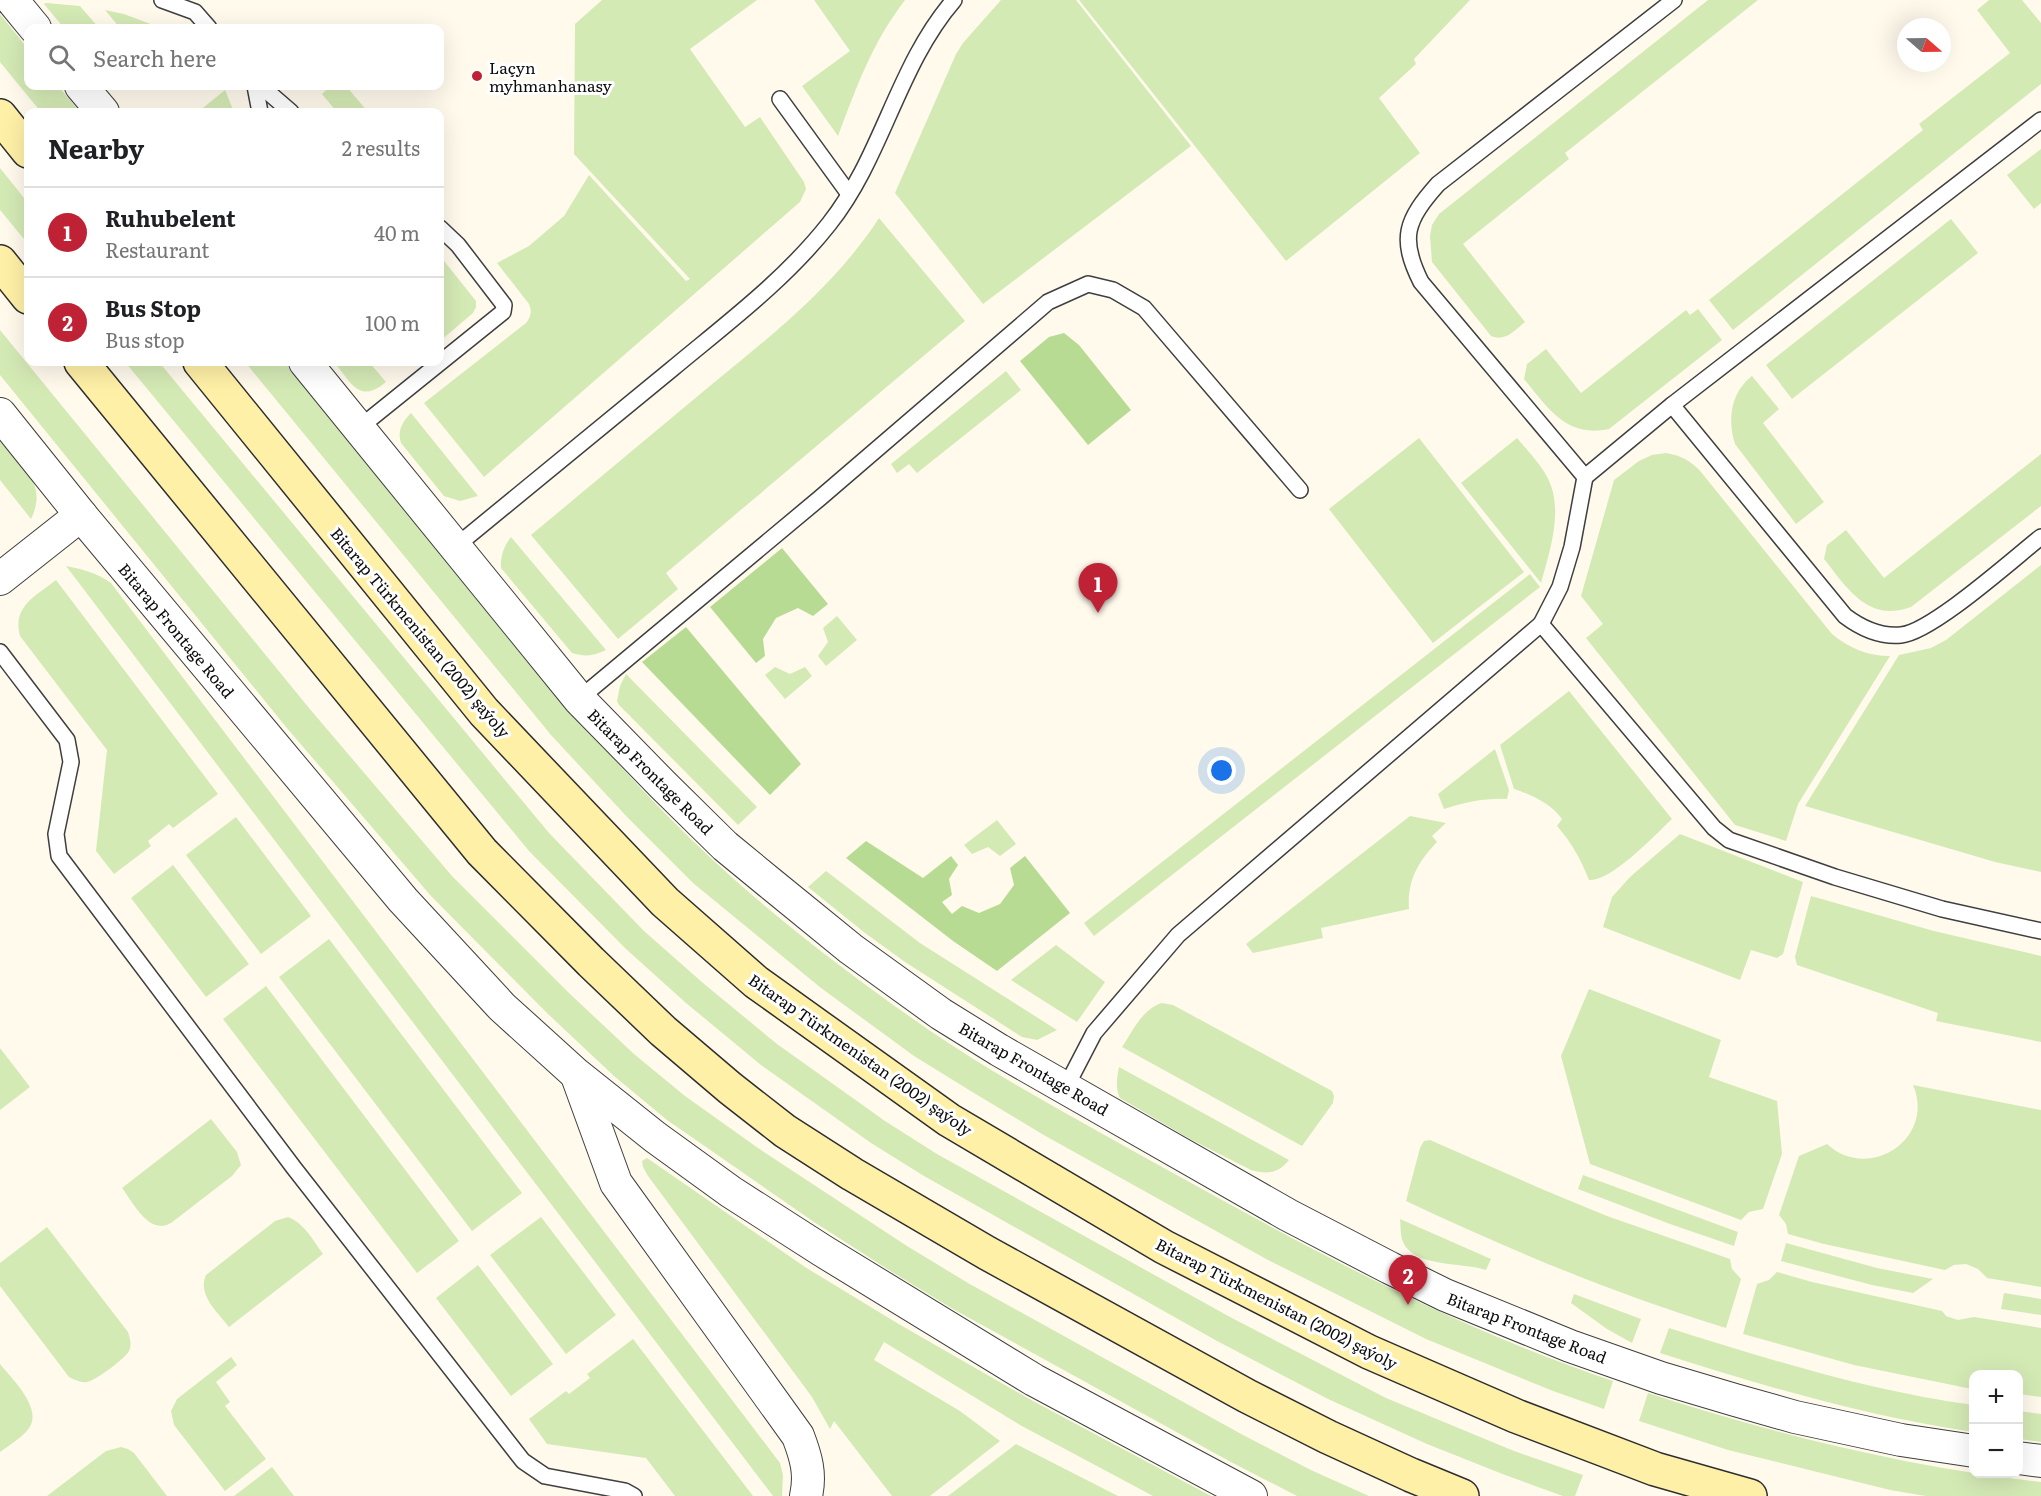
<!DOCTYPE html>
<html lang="en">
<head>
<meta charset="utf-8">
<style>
  body { margin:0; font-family:Literata,serif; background:#f6f6f6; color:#202124 }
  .controls { position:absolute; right:18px; bottom:18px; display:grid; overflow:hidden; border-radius:12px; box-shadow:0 6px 24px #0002 }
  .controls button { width:54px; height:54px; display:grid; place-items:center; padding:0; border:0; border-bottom:2px solid #e0e0e0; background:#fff; color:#202124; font:30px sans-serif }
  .compass { position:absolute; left:1897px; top:18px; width:54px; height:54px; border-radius:50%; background:#fff; box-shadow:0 6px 24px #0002; rotate:110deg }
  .you { position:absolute; left:1222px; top:771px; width:21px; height:21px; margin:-15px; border:4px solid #fff; border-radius:50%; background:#1a73e8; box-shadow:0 0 0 9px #1a73e833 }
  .badge { display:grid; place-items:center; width:39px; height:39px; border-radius:50%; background:#be2234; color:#fff; font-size:20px; font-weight:700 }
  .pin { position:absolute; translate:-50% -50px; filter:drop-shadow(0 2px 3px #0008) }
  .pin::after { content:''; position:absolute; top:32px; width:21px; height:18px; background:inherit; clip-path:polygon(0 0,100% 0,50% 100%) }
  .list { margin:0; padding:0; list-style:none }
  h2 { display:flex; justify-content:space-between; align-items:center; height:78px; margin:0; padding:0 24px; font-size:26px }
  h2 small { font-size:20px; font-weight:400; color:#757577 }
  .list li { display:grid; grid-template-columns:39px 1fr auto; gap:18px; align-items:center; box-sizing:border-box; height:90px; padding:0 24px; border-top:2px solid #e0e0e0 }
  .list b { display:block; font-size:22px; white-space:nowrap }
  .list p { margin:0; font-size:20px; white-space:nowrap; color:#757577 }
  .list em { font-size:20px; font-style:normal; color:#757577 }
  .icon { flex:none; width:33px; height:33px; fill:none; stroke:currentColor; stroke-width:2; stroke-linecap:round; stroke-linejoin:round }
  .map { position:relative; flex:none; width:2041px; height:1496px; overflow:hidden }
  .search { position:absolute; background:#fff; box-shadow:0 6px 24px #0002; left:24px; top:24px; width:420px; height:66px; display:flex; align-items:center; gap:15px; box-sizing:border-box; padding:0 21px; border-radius:12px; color:#757577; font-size:22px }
  .panel { position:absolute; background:#fff; box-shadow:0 6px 24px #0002; left:24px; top:108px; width:420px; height:258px; border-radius:12px }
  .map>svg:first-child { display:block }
  .green { fill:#d4eab5 }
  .forest { fill:#b8db94 }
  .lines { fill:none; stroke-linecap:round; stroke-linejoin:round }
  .lane-casing { stroke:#3f3f3f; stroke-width:18 }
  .street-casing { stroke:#3f3f3f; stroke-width:34 }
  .secondary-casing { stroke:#2e2e2e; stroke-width:36 }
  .lane { stroke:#fff; stroke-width:15 }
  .street { stroke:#fff; stroke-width:32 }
  .secondary { stroke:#fff0a7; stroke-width:33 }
  .poi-dot { fill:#be2234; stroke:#fff; stroke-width:2 }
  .labels { text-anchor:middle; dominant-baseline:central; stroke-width:6; stroke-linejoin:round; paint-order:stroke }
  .poi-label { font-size:16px; fill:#0c0c0c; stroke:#fff; text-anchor:start }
  .street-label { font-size:16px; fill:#0c0c0c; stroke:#fff }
</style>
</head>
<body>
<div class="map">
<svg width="2041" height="1496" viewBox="0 0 2041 1496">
  <rect width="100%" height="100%" fill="#fffaec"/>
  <g class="green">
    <path d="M602,0H757L690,49L745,127L760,117L804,182L806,189L800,202L484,477L424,403L526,323C531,316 532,312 529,304L497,263L529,246L564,216L589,175L686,281L690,279L574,154L575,24Z"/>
    <path d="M814,0H905C872,43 857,86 838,136L802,86L850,51Z"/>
    <path d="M1001,0H1076L1191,146L983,304L895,193L956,54L963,43Z"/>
    <path d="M1079,0H1470L1414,59L1416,64L1379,98L1420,153L1286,261Z"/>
    <path d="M1708,0H1758L1565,153L1569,159L1463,244L1525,322C1514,331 1505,342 1491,336L1432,262L1430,236L1432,225L1439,214Z"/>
    <path d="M1989,0H2022L2041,23V84L1733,330L1709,300L1923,130L1919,124L2010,53L1977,10Z"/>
    <path d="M46,3L80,6L99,28H64L44,4Z"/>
    <path d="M105,10L124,14L161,28H120Z"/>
    <path d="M0,14L28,49V86H58L80,112H41L0,62Z"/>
    <path d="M322,86H346L368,112H337L322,94L326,90Z"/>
    <path d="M225,90L234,112H198Z"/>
    <path d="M2041,149V203L2034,209L2007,175Z"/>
    <path d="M0,168L28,203V244L0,210Z"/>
    <path d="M879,218L965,321L666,573L678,589L618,639L531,535C591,485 651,435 711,385C772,335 835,286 879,218Z"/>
    <path d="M1951,219L1978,253L1792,399L1766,365Z"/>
    <path d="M440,256L476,301V307L473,313L440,341Z"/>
    <path d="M1698,309L1722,340L1609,429C1566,438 1548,408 1524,379L1527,364L1546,349L1581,393L1686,310L1690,315Z"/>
    <path d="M0,330L309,708L452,876L569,993L634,1054L685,1096L758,1148L907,1246L968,1283L1243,1435L1313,1471L1369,1496H1297L1229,1461L953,1309L892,1272L814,1222L667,1120L614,1076L548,1014L431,896L286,727L0,375Z"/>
    <path d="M125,362H159L549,833L644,931L703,983L777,1044L885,1121L937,1154L1230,1317L1386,1398L1514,1451L1583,1475L1575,1496H1563L1505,1475L1427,1444L1328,1399L1217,1341L924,1176L871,1143L761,1065L686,1003L626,949L529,851Z"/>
    <path d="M245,362H284C351,443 418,525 485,607C557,695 630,783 714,861C780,922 854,978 929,1030C1007,1083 1091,1127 1173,1173C1315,1252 1458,1329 1613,1381L1604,1409L1553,1391L1426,1339L1268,1260L1042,1134L974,1093L914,1056L821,988L693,883L628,818L551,735Z"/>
    <path d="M334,362H369L386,382C359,405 351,382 334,362Z"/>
    <path d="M1006,371L1021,390L917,473L909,464L897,473L891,464Z"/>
    <path d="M1752,376L1779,409L1763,423L1824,502L1796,524L1735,444C1727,419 1731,392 1752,376Z"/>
    <path d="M411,413L478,496L460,501L444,496L401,443C397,431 402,422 411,413Z"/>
    <path d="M1419,438L1524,572L1433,643L1329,509Z"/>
    <path d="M1517,438C1527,450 1539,462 1546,475C1565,507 1550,550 1541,583L1461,483Z"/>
    <path d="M0,442C23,467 48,484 31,519L0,480Z"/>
    <path d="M1666,453C1682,456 1690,460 1701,472L1832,634C1849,648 1867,656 1890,656L1798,804L1786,841L1735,825L1586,638L1603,624L1581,596L1614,480L1639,461L1652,455Z"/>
    <path d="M2041,454V506L1911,607C1868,623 1847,588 1824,559L1827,545L1846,530L1884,578Z"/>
    <path d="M511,537L606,650C594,656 585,657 572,653L501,568C500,557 504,546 511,537Z"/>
    <path d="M2041,565V872L1995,862L1805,806L1899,655L1931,648L1946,640Z"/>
    <path d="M66,566C82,569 97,573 111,583L780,1463L783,1475L782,1496H773Z"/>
    <path d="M1530,574L1540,587L1094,936L1084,923Z"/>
    <path d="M56,580L218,794L173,828L169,824L148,841L151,846L114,874L96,851L107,750L20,636C12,606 36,596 56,580Z"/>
    <path d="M837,616L857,640L826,666L818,656L828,642L823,628Z"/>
    <path d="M775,667L790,674L805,667L812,676L785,699L765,675Z"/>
    <path d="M626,674L757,807L738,825L619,705L617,701L620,686Z"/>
    <path d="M1569,691L1672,819C1655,835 1611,882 1589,880C1581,860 1572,843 1557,826L1562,819C1550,803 1532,795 1514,789L1500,745Z"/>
    <path d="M1495,749L1509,790L1507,799C1485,798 1466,802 1444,809L1438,794Z"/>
    <path d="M1410,816L1446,823L1432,836L1437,842C1418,862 1407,881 1409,909L1321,928L1323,938L1253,953L1246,944Z"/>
    <path d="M236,817L311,916L261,954L186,855Z"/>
    <path d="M997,820L1016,844L1000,856L988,847L972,854L964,845Z"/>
    <path d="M1680,834L1803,882L1783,954L1777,958L1751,950L1740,980L1603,927L1612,897L1630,877Z"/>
    <path d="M173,865L249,964L206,997L131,898Z"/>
    <path d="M826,871L920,943L1057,1030L1037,1040L1022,1037L905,962L865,933L808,887Z"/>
    <path d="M1811,896L1934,931L2041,956V1042L1936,1021L1938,1013L1797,965L1795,957Z"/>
    <path d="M329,939L522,1193L472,1231L279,977Z"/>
    <path d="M1056,945L1105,982L1077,1022L1011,980Z"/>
    <path d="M266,986L459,1241L417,1273L223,1019Z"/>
    <path d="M1589,989L1721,1040L1709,1077L1777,1101L1782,1154L1763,1209L1749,1212L1741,1220L1590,1164L1561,1056Z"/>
    <path d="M1162,1003L1173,1005L1332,1091L1334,1096L1333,1103L1302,1146L1122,1047C1133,1031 1142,1009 1162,1003Z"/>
    <path d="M0,1048L30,1087L0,1110Z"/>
    <path d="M1119,1067L1289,1160C1279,1173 1267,1175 1251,1170L1190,1139L1120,1098C1115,1089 1117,1078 1119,1067Z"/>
    <path d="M1913,1085L2041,1110V1287L1987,1278L1978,1269L1966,1264L1954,1265L1945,1270L1824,1244L1788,1234L1786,1224L1779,1215L1799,1156L1827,1144C1869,1183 1936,1138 1913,1085Z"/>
    <path d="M211,1119L237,1152L241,1165L232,1176L171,1223C149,1236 133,1202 122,1188Z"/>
    <path d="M1430,1140L1544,1190L1607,1216L1730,1259L1732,1269L1741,1279L1726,1328C1615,1294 1510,1250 1406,1201L1420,1148L1424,1141Z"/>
    <path d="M647,1158L805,1267L897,1323L1033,1401L1211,1496H1153L1020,1425L884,1342L874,1360L960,1411L1000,1441L930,1496H892L834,1421L830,1429L812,1397L648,1176L643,1167L642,1161Z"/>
    <path d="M1583,1175L1738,1232L1734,1246L1670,1224L1578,1189Z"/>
    <path d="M288,1217C304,1223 313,1240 323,1254L229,1327C218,1312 197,1295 206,1275L275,1221Z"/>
    <path d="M541,1217L616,1315L566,1354L490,1255Z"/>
    <path d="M1400,1219L1491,1259L1486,1270C1464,1262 1414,1268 1403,1242C1400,1235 1401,1227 1400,1219Z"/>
    <path d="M47,1227L128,1332C130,1338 132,1345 129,1351C126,1358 95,1381 87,1382C81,1383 75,1380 69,1377L0,1286V1263Z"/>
    <path d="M1786,1243L1877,1268L1933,1279L1913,1293L1872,1285L1781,1261Z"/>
    <path d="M478,1265L553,1364L511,1396L436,1298Z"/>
    <path d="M1777,1272L1812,1282L1942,1311L1946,1316L1958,1320L1974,1317L2041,1328V1397L2019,1394L2018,1374H1974L1973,1389H1972L1854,1365L1743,1334L1757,1284L1769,1280Z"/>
    <path d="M2004,1293L2041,1299V1315L2001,1309Z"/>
    <path d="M1574,1294L1641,1319L1632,1343L1607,1329L1571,1303Z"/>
    <path d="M1669,1328C1768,1359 1869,1391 1973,1405V1432C1866,1416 1763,1386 1660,1353Z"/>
    <path d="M633,1339L753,1496H675L646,1458L547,1444L529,1419L566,1391L569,1394L590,1378L587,1374Z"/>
    <path d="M231,1357L237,1365L216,1382L230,1402L225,1406L266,1459L225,1491L174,1425L171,1411L177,1399Z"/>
    <path d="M0,1364C13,1380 47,1412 26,1432C18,1440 8,1446 0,1452Z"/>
    <path d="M1648,1393C1777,1435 1907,1467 2041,1482V1496H1926L1890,1490L1728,1450L1639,1421Z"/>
    <path d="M2019,1411L2041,1414V1442L2019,1439Z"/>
    <path d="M1016,1444L1118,1496H948Z"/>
    <path d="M121,1447L128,1449L134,1453L167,1496H47L106,1451Z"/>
    <path d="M272,1467L294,1496H234Z"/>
  </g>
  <g class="forest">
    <path d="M1064,333L1079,345L1131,410L1088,445L1020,361L1049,337Z"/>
    <path d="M782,548L828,604L813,616L798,608L776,618L763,639L765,656L756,663L710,607Z"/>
    <path d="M686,627L801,764L770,795L642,662Z"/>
    <path d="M866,841L923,878L951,856L958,865L949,879L952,895L942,902L952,914L962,906L979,913L1000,904L1014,885L1010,868L1025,856L1070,913L997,971L953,941L846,858Z"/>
  </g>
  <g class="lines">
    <g class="lane-casing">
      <g id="lane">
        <path d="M162,0L195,12L209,28"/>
        <path d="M255,86L260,112"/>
        <path d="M261,86L291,112"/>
        <path d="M780,99L849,194"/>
        <path d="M1672,405L1845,616C1861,628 1880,637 1901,635C1932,632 2013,559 2041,537"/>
        <path d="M359,428L503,312L504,305L458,245L440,228"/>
        <path d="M1585,477L1672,405L2041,120"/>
        <path d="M455,547C528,488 600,428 672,369C726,324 785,280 829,224C883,156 897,66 954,0"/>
        <path d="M1541,624L1560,587L1572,547L1585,477L1421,282C1399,238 1406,220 1438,184L1674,0"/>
        <path d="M0,652L67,740L71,762L56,834L59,856L294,1168L523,1461L545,1476L625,1491L634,1496"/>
        <path d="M579,699L820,498L1048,302L1088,284L1113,290L1144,308L1300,490"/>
        <path d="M1066,1087L1094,1033L1178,935L1541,624L1714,828L1729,840L1835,877L1942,909L2041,931"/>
      </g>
    </g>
    <g class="street-casing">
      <g id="street">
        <path d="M12,0L35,28"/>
        <path d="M81,86L103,112"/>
        <path d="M305,362L579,699L663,785L725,846L770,883L851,949L941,1014L999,1050L1288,1215L1390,1268L1445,1295L1570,1346L1661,1378L1735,1400L1795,1417L1901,1440L1974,1451"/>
        <path d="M0,414L81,515L403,900L502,1007L576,1074L655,1137L731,1192L823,1251L1034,1380L1251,1496"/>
        <path d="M0,579L81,515"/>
        <path d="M577,1076L616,1183L798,1436C806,1457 811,1474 806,1496"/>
        <path d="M2018,1458L2041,1461"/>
      </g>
    </g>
    <g class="secondary-casing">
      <g id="secondary">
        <path d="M0,116L28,151"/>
        <path d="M0,262L28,297"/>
        <path d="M81,362L482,852L591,962L663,1031L730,1088L785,1131L852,1174L987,1253L1247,1396L1328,1437L1411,1475L1462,1496"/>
        <path d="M200,362L484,712L665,902L756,982L949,1120L1164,1247L1369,1352L1516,1416L1655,1469L1750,1496"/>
      </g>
    </g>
    <use href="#lane" class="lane"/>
    <use href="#street" class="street"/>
    <use href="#secondary" class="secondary"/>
  </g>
  <circle class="poi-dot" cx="477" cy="76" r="6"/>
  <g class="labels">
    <g class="poi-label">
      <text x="489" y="67">Laçyn<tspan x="489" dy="18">myhmanhanasy</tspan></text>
    </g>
    <g class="street-label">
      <text transform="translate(177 630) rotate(50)">Bitarap Frontage Road</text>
      <text transform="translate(421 632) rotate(50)">Bitarap Türkmenistan (2002) şaýoly</text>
      <text transform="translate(651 771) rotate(45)">Bitarap Frontage Road</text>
      <text transform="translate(861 1054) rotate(35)">Bitarap Türkmenistan (2002) şaýoly</text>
      <text transform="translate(1034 1068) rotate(30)">Bitarap Frontage Road</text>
      <text transform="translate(1277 1303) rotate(27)">Bitarap Türkmenistan (2002) şaýoly</text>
      <text transform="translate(1527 1327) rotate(21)">Bitarap Frontage Road</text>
    </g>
  </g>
</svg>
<div class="controls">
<button>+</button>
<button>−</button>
</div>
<svg class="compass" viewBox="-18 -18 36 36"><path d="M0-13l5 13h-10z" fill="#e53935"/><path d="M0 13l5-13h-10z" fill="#757577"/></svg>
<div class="you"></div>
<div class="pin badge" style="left:1098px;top:613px">1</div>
<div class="pin badge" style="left:1408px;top:1305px">2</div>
<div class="search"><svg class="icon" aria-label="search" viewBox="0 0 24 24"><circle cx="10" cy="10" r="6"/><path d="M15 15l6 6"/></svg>Search here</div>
<section class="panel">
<h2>Nearby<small>2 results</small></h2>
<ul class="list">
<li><span class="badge">1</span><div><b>Ruhubelent</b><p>Restaurant</p></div><em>40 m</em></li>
<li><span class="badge">2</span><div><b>Bus Stop</b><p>Bus stop</p></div><em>100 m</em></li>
</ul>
</section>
</div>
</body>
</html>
